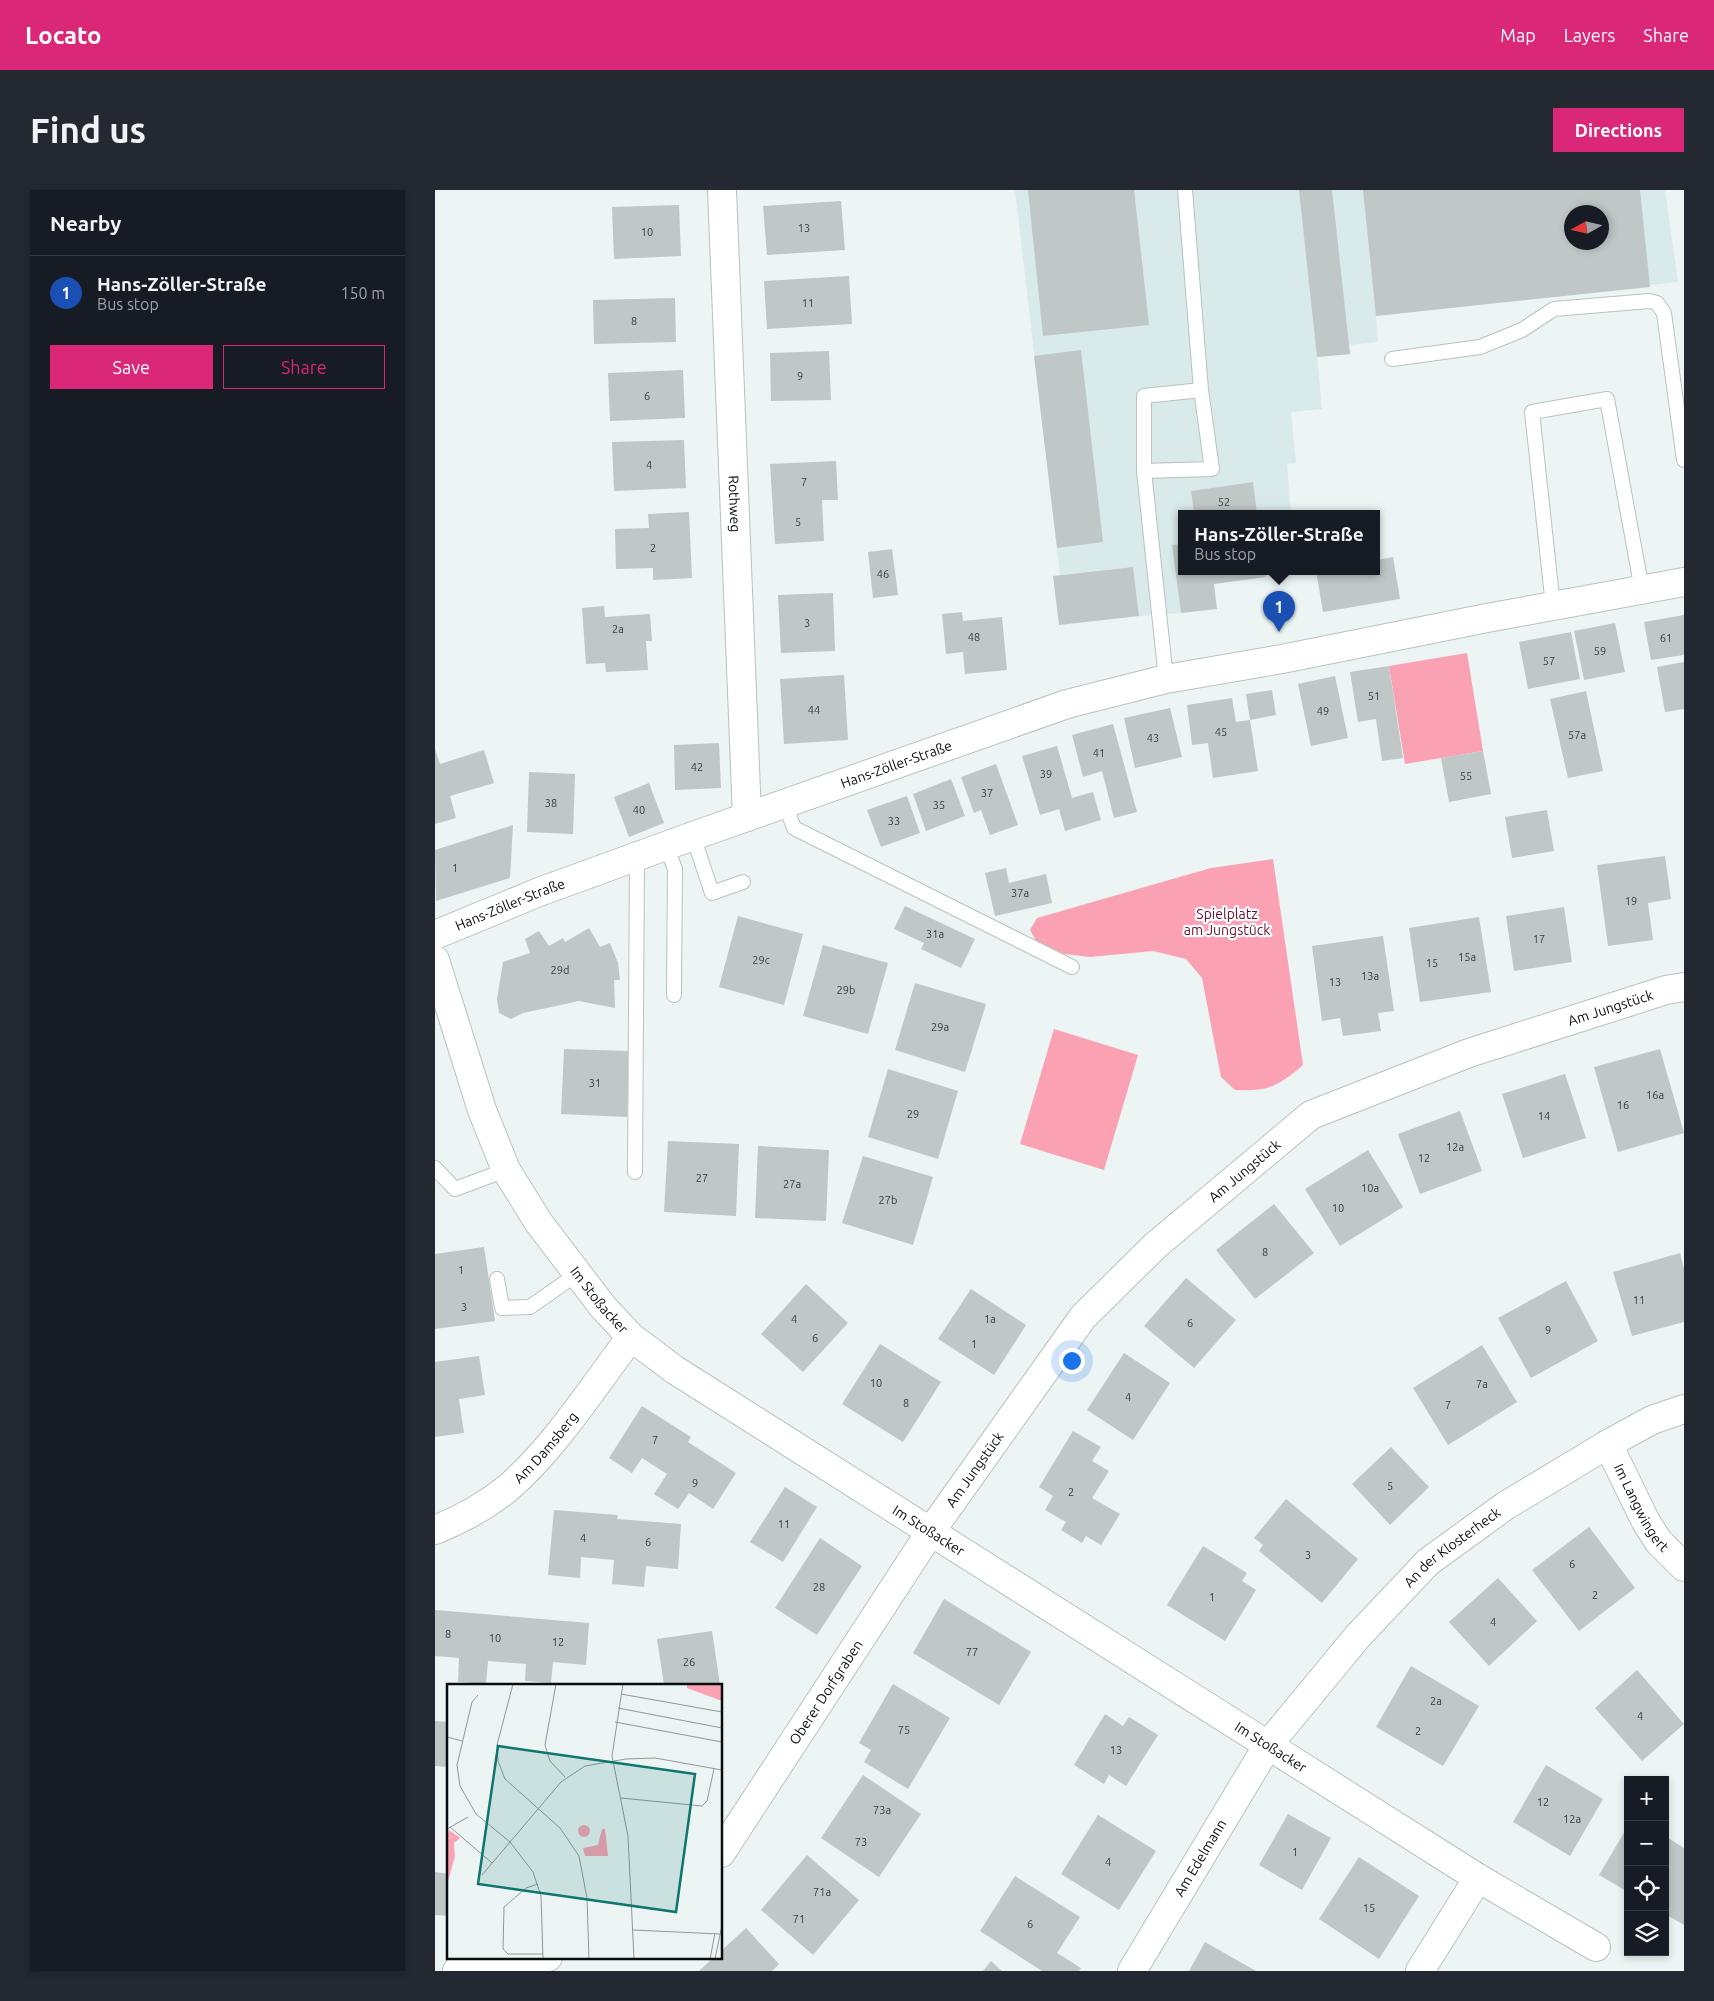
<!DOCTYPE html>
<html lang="en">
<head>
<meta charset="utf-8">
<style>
  body { margin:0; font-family:Ubuntu,sans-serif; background:#242831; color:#f1f3f6 }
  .controls { position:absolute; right:15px; bottom:15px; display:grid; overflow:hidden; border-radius:0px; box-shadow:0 2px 8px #0003 }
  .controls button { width:45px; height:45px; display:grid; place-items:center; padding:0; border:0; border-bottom:1px solid #363941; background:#171b24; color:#f1f3f6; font:25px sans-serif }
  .compass { position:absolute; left:1129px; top:15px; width:45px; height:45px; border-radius:50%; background:#171b24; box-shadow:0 2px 8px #0003; rotate:262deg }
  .you { position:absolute; left:636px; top:1170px; width:18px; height:18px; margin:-12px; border:4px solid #fff; border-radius:50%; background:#1a73e8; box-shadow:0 0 0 8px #1a73e833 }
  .badge { display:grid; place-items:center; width:32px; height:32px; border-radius:50%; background:#db2777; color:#fff; font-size:16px; font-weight:700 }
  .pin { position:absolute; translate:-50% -41px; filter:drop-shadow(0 1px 2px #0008) }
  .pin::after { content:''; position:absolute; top:26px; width:18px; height:15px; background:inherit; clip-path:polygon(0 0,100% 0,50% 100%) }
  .popup { position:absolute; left:743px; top:320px; width:202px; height:65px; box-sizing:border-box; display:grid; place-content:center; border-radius:0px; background:#171b24; filter:drop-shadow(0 1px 4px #0005); font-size:16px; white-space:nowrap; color:#9ea1a6 }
  .popup b { font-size:19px; color:#f1f3f6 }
  .popup::after { content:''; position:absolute; left:50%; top:100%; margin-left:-10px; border:10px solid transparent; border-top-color:#171b24 }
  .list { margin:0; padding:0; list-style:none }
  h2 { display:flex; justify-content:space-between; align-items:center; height:65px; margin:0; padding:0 20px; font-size:21px }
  h2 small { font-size:16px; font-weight:400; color:#9ea1a6 }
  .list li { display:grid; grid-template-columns:32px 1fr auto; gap:15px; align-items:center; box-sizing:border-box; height:75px; padding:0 20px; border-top:1px solid #363941 }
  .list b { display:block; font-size:19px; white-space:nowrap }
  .list p { margin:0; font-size:16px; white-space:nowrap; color:#9ea1a6 }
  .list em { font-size:16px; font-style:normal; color:#9ea1a6 }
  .actions { display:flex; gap:10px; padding:15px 20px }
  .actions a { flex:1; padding:11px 0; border:1px solid #db2777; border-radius:0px; text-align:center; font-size:18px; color:#db2777 }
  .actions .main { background:#db2777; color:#fff }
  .icon { flex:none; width:28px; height:28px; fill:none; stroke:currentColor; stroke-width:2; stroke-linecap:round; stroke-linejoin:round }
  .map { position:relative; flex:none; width:1249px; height:1781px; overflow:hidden; border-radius:0px }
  header { display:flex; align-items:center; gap:30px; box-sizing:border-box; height:70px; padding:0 25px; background:#db2777; color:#fff }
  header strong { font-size:24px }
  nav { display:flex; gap:28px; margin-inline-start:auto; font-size:18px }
  .intro { display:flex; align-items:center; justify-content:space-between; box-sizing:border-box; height:120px; padding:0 30px }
  h1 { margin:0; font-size:35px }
  .button { padding:12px 22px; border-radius:0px; background:#db2777; color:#fff; font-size:18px; font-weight:700 }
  main { display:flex; gap:30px; padding:0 30px }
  aside { flex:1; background:#171b24; border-radius:0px; box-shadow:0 2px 8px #0003 }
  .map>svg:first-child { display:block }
  .built { fill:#d9eaea; fill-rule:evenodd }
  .green { fill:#faa1b3 }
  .building { fill:#bfc7c7; fill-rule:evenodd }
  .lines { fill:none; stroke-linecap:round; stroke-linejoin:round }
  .service-casing { stroke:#b9c1c1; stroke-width:16 }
  .minor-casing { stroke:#b9c1c1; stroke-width:30 }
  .service { stroke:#fff; stroke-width:14 }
  .minor { stroke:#fff; stroke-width:28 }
  .labels { text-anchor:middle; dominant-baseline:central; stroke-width:4.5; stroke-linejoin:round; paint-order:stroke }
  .number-label { font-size:11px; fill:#373c3c }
  .street-label { font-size:14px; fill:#0a0d0d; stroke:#fff }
  .park-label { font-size:14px; fill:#64122d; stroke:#fff }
  .inset-road { fill:none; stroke:#929898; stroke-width:1 }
  .view { fill:#0f766e; fill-opacity:0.15; stroke:#0f766e; stroke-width:2.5 }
  .inset-edge { fill:none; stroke:#0a0d0d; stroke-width:2.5 }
</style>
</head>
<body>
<header>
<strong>Locato</strong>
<nav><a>Map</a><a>Layers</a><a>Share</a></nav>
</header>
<div class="intro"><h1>Find us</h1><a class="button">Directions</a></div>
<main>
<aside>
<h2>Nearby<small></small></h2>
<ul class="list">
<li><span class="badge" style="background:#1a4fb4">1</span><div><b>Hans-Zöller-Straße</b><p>Bus stop</p></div><em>150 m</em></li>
</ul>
<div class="actions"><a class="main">Save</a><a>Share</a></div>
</aside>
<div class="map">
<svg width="1249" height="1781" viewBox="0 0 1249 1781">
  <rect width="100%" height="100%" fill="#ecf4f4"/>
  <path class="built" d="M580,0H1230L1243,92L941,126L943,152L914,155L915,164L882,167L887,219L856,222L861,273L852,274L856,323H822L818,292L756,301L759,323H746V354L737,355L746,423L704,426L698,377L625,385ZM1136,22H1166V52H1136Z"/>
  <g class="green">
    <path d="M1032,463L1048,561L970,574L954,476Z"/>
    <path d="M838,669L868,875C842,897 834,901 800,900L786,887L767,788L751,769L718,761L655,767L630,764L604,756L595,740L602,728L776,678Z"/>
    <path d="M619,839L703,865L669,980L585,954Z"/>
  </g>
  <g class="building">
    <path d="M593,0H699L714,135L608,146Z"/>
    <path d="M864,0H897L915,164L882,167Z"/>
    <path d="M928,0H1205L1215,97L941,126ZM1136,22H1166V52H1136Z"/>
    <path d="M406,11L410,60L332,65L328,16Z"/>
    <path d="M244,15L246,66L179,69L177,17Z"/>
    <path d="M414,86L417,134L332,139L329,91Z"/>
    <path d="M240,108L241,152L159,154L158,110Z"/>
    <path d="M646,160L668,352L622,358L599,166Z"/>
    <path d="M394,161L396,210L336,211L335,163Z"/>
    <path d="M248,180L250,228L175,231L173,183Z"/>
    <path d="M249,250L251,298L179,301L177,252Z"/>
    <path d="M401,271L403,310H387L389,351L340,354L335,274Z"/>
    <path d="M818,292L822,323H759L756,301Z"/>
    <path d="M254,322L257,388L218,390V378L181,379L180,339L214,338L213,324Z"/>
    <path d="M746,354V381H830L831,387L779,394L782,419L746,423L737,355Z"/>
    <path d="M457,359L463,405L438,408L433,362Z"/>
    <path d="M958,367L965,409L888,422L881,381H942V370Z"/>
    <path d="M698,377L704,426L624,435L618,386Z"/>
    <path d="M398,403L400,461L346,463L343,405Z"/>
    <path d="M169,416L170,427L215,424L217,451H211L213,480L171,482L170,473L151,474L147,418Z"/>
    <path d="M527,422L528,431L567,427L572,480L530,484L528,462L511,464L507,424Z"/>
    <path d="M1249,425V465L1216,470L1209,432Z"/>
    <path d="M1180,433L1190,482L1149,490L1139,441Z"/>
    <path d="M1136,442L1145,489L1093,499L1084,452Z"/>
    <path d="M1249,472V519L1230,522L1222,477Z"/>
    <path d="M954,476L968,568L947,571L941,529L923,532L915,482Z"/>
    <path d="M409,485L413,550L349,554L345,489Z"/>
    <path d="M900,486L913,548L876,556L863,494Z"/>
    <path d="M837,500L841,525L815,530L811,504Z"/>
    <path d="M1151,501L1168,581L1133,588L1115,509Z"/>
    <path d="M797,508L801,532L815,530L823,581L778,588L773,553L757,555L752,515Z"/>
    <path d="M735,518L747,567L700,578L689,528Z"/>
    <path d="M678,534L702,622L679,628L667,581L648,587L637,545Z"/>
    <path d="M284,553L286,598L240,600L239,555Z"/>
    <path d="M622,556L637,608L658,602L666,630L630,641L624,619L605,625L587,566Z"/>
    <path d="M0,559L5,574L49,560L59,593L15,606L21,628L0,634Z"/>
    <path d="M1048,561L1056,604L1014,612L1006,568Z"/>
    <path d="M561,574L583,635L555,645L546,620L539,623L526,587Z"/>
    <path d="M94,582L140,584L138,644L92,642Z"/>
    <path d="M516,589L530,626L491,641L478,604Z"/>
    <path d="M214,593L229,633L194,647L179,607Z"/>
    <path d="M472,606L485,643L446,657L432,620Z"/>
    <path d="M1112,620L1119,661L1077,668L1070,627Z"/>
    <path d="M78,635L75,688L1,711L0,660Z"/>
    <path d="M1230,666L1236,709L1213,713L1218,750L1173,756L1162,675Z"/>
    <path d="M571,678L574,693L611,684L617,713L560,726L550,683Z"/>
    <path d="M470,716L540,749L526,778L486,759L489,753L459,739Z"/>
    <path d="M1129,717L1137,772L1079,781L1071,726Z"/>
    <path d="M303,726L368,744L349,815L284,797Z"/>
    <path d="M1044,727L1056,802L985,812L974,738Z"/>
    <path d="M154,738L165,757L175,753L183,773L185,790H179L180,818L144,811L88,823L76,829L64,823L62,809L68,772L95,763L90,749L104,741L114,756L128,748L130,752Z"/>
    <path d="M948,746L959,821L943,823L946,841L908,846L905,828L887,831L877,756Z"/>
    <path d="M388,755L453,773L433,844L368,826Z"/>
    <path d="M480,793L551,814L530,882L460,860Z"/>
    <path d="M129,859L195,861L192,927L126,924Z"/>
    <path d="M1225,859L1249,943L1183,962L1159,877Z"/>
    <path d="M453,879L523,901L503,969L433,947Z"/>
    <path d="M1130,884L1151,948L1088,968L1067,904Z"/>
    <path d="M1025,921L1047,981L985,1004L963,944Z"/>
    <path d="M233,951L304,954L301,1026L229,1022Z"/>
    <path d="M323,956L394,960L391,1031L320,1028Z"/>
    <path d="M933,960L968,1017L905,1056L870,999Z"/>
    <path d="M428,966L498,987L478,1055L407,1033Z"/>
    <path d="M839,1014L879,1063L820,1109L781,1060Z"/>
    <path d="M49,1057L60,1131L0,1139V1064Z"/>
    <path d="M1245,1063L1249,1079V1132L1197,1146L1178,1082Z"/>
    <path d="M751,1088L801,1130L759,1178L709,1136Z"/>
    <path d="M1131,1091L1163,1151L1096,1188L1063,1128Z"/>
    <path d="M371,1094L413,1133L368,1182L326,1144Z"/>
    <path d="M536,1099L591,1135L559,1185L503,1149Z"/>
    <path d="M445,1154L506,1192L468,1252L407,1214Z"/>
    <path d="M1047,1155L1082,1212L1013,1255L978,1198Z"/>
    <path d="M689,1163L735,1193L698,1250L652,1220Z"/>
    <path d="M44,1166L50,1205L24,1209L29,1243L0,1247V1172Z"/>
    <path d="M207,1216L256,1247L253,1252L301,1283L278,1319L254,1303L243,1319L219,1304L232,1284L207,1268L197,1283L174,1268Z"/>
    <path d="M638,1241L666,1257L657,1271L674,1281L657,1308L685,1324L666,1355L651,1346L647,1353L626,1340L631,1332L610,1320L618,1306L604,1297Z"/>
    <path d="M956,1257L994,1297L955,1335L917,1294Z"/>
    <path d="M350,1297L382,1317L348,1372L315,1352Z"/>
    <path d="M851,1309L923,1369L887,1413L824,1361L828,1355L819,1348Z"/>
    <path d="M119,1320L183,1325L182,1329L246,1334L243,1379L211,1376L209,1397L177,1394L179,1370L146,1367L145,1388L113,1385Z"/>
    <path d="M1154,1337L1200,1398L1144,1441L1097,1380Z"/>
    <path d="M385,1348L427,1376L382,1445L340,1418Z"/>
    <path d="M768,1356L812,1383L807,1391L821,1400L790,1451L732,1415Z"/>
    <path d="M1063,1388L1102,1431L1054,1476L1014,1432Z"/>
    <path d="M509,1409L596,1462L564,1515L478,1463Z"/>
    <path d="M0,1420L154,1433L151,1475L118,1472L116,1493L90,1491L91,1474L53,1471L51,1494L23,1492L24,1468L0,1466Z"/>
    <path d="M277,1441L285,1495H229L222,1449Z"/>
    <path d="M976,1476L1044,1516L1008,1576L941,1537Z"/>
    <path d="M1202,1480L1249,1534L1207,1571L1160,1518Z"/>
    <path d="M458,1494L515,1528L473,1599L429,1572L436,1560L424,1553Z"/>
    <path d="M670,1524L688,1536L694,1527L723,1545L691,1596L674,1585L669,1594L639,1575Z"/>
    <path d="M0,1531L14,1532V1577L0,1576Z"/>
    <path d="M1111,1575L1168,1609L1135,1666L1078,1632Z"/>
    <path d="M428,1585L486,1624L444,1687L386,1648Z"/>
    <path d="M853,1624L896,1648L867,1700L824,1675Z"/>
    <path d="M663,1625L721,1661L684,1720L626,1684Z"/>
    <path d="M1193,1636V1702L1164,1685Z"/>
    <path d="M1230,1646L1249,1658V1735L1230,1724Z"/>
    <path d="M372,1665L424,1710L378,1765L326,1720Z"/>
    <path d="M924,1667L984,1706L944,1769L884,1729Z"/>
    <path d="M0,1682L14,1684V1726L0,1725Z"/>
    <path d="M580,1686L645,1727L622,1763L646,1778L644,1781H607L545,1741Z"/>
    <path d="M311,1738L344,1774L337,1781H264L279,1767H286V1761Z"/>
    <path d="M770,1752L821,1781H754Z"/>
    <path d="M556,1771L567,1781H548Z"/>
  </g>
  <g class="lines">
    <g class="service-casing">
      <g id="service">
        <path d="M750,0L766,200L777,279L709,281V206L766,200"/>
        <path d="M957,169L1045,157L1087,140L1119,119L1214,111L1222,113L1229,123L1249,270"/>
        <path d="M709,281L731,489"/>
        <path d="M1118,416L1097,222L1172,209L1207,400"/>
        <path d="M350,614L359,638L637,777"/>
        <path d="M258,646L277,703L308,692"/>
        <path d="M231,656L240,679L239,805"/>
        <path d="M0,978L20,999L71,980"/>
        <path d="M200,982L202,667"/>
        <path d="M62,1089L67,1118L95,1117L142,1084"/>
      </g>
    </g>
    <g class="minor-casing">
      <g id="minor">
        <path id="s1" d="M287,0L312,627"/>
        <path id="s2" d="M0,745L104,702L258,646L632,514L731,489L847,469L1052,428L1249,392"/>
        <path id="s3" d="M0,770L47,920L71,980L104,1033L168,1117L196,1147L240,1180L1043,1688L1161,1757"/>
        <path id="s4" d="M1173,1254L1210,1330L1223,1351L1249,1377"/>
        <path id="s5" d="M0,1340C25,1330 52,1315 73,1298C121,1256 158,1197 196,1147"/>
        <path id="s6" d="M286,1663L496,1341L648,1127L721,1055L876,925L1034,863L1231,800L1249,797"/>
        <path d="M22,1781L69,1778L113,1767"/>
        <path id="s7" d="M697,1781L833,1555L923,1446L993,1372L1070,1316L1173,1254L1217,1230L1249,1219"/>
        <path d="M985,1781L1043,1688"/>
      </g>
    </g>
    <use href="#service" class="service"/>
    <use href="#minor" class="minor"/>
  </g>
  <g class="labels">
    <g class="number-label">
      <text x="369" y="38">13</text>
      <text x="212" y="42">10</text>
      <text x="373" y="113">11</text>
      <text x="199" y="131">8</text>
      <text x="365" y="186">9</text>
      <text x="212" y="206">6</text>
      <text x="214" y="275">4</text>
      <text x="369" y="292">7</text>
      <text x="789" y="312">52</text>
      <text x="363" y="332">5</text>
      <text x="218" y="358">2</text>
      <text x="448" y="384">46</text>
      <text x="372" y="433">3</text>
      <text x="183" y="439">2a</text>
      <text x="539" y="447">48</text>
      <text x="1231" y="448">61</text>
      <text x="1165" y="461">59</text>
      <text x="1114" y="471">57</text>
      <text x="939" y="506">51</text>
      <text x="379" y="520">44</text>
      <text x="888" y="521">49</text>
      <text x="786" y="542">45</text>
      <text x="1142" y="545">57a</text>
      <text x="718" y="548">43</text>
      <text x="664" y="563">41</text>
      <text x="262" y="577">42</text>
      <text x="611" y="584">39</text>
      <text x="1031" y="586">55</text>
      <text x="552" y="603">37</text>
      <text x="116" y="613">38</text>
      <text x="504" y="615">35</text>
      <text x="204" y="620">40</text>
      <text x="459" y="631">33</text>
      <text x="20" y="678">1</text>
      <text x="585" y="703">37a</text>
      <text x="1196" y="711">19</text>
      <text x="500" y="744">31a</text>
      <text x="1104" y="749">17</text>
      <text x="1032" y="767">15a</text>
      <text x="326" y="770">29c</text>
      <text x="997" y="773">15</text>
      <text x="125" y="780">29d</text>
      <text x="935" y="786">13a</text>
      <text x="900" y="792">13</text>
      <text x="411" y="800">29b</text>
      <text x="505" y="837">29a</text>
      <text x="160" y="893">31</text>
      <text x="1220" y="905">16a</text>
      <text x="1188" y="915">16</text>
      <text x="478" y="924">29</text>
      <text x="1109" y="926">14</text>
      <text x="1020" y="957">12a</text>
      <text x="989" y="968">12</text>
      <text x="267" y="988">27</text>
      <text x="357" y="994">27a</text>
      <text x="935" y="998">10a</text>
      <text x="453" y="1010">27b</text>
      <text x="903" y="1018">10</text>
      <text x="830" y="1062">8</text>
      <text x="26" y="1080">1</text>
      <text x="1204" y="1110">11</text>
      <text x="29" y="1117">3</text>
      <text x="359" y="1129">4</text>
      <text x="555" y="1129">1a</text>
      <text x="755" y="1133">6</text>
      <text x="1113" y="1140">9</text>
      <text x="380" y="1148">6</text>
      <text x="539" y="1154">1</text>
      <text x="441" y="1193">10</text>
      <text x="1047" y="1194">7a</text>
      <text x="693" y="1207">4</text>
      <text x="471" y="1213">8</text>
      <text x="1013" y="1215">7</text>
      <text x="220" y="1250">7</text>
      <text x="260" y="1293">9</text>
      <text x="955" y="1296">5</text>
      <text x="636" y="1302">2</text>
      <text x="349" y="1334">11</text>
      <text x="148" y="1348">4</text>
      <text x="213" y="1352">6</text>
      <text x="873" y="1365">3</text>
      <text x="1137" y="1374">6</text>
      <text x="384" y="1397">28</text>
      <text x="1160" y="1405">2</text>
      <text x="777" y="1407">1</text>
      <text x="1058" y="1432">4</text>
      <text x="13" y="1444">8</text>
      <text x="60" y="1448">10</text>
      <text x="123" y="1452">12</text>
      <text x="537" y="1462">77</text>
      <text x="254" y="1472">26</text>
      <text x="1001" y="1511">2a</text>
      <text x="1205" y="1526">4</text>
      <text x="469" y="1540">75</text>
      <text x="983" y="1541">2</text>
      <text x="681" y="1560">13</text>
      <text x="1108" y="1612">12</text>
      <text x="447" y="1620">73a</text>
      <text x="1137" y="1629">12a</text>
      <text x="426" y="1652">73</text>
      <text x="860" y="1662">1</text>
      <text x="673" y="1672">4</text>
      <text x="387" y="1702">71a</text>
      <text x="934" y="1718">15</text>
      <text x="364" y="1729">71</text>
      <text x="595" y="1734">6</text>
    </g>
    <g class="street-label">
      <text stroke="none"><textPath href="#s1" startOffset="314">Rothweg</textPath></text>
      <text stroke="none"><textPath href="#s2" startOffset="492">Hans-Zöller-Straße</textPath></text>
      <text stroke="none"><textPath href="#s2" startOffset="81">Hans-Zöller-Straße</textPath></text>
      <text stroke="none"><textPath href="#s6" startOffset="1270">Am Jungstück</textPath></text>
      <text stroke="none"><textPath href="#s6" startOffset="865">Am Jungstück</textPath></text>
      <text stroke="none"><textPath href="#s3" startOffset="382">Im Stoßacker</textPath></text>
      <text stroke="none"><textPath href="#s5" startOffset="140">Am Damsberg</textPath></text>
      <text stroke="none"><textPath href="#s6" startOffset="460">Am Jungstück</textPath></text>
      <text stroke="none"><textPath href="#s4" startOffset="72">Im Langwingert</textPath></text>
      <text stroke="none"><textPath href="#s3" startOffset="786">Im Stoßacker</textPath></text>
      <text stroke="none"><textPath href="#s7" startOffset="535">An der Klosterheck</textPath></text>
      <text stroke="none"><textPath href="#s6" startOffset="192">Oberer Dorfgraben</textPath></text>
      <text stroke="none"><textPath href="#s3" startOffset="1191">Im Stoßacker</textPath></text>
      <text stroke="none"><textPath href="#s7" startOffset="132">Am Edelmann</textPath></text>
    </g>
    <g class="park-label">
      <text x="792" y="724">Spielplatz<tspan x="792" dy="16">am Jungstück</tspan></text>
    </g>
  </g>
  <g transform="translate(12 1494)">
    <rect width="275" height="275" fill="#ecf4f4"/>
    <path d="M240,0H275V17L240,4ZM131 147a6 6 0 1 1 12 0a6 6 0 1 1-12 0ZM155,145H158L161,172H138L136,164L151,161ZM2,146L13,154L7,159L8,172L0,201V155L5,153L0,154Z" fill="#faa1b3"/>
    <path class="inset-road" d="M66,0L50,61L51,77L58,95L113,144L132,172L140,214L142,275M109,0L98,61L103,77L118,93M176,0L165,72L181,152L187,275M174,10L275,28M31,11L25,18L10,81L13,102L29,130L63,158L86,188L94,212L96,275M171,24L275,44M168,38L275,58M0,53L15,57M174,114L255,122L260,117L267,85M3,143L45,179M0,145L21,133M35,191L114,98L138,82L179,75L208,74L275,86M91,200L79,204L57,223L56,265L61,270H96M186,246L273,250M263,275L268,249M268,275L275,241"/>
    <path class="view" d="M51,62L248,90L229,228L31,200Z"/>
    <rect width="275" height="275" class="inset-edge"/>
  </g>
</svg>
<div class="controls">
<button>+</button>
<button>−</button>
<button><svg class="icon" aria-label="locate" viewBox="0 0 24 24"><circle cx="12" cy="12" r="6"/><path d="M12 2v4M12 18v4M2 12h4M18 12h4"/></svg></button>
<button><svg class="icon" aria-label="layers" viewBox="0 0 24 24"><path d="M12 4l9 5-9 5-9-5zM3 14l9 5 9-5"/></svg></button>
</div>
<svg class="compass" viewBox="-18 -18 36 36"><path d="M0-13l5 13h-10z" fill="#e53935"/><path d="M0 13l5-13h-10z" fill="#9ea1a6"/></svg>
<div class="you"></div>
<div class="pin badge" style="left:844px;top:442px;background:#1a4fb4">1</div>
<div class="popup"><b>Hans-Zöller-Straße</b>Bus stop</div>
</div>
</main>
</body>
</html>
